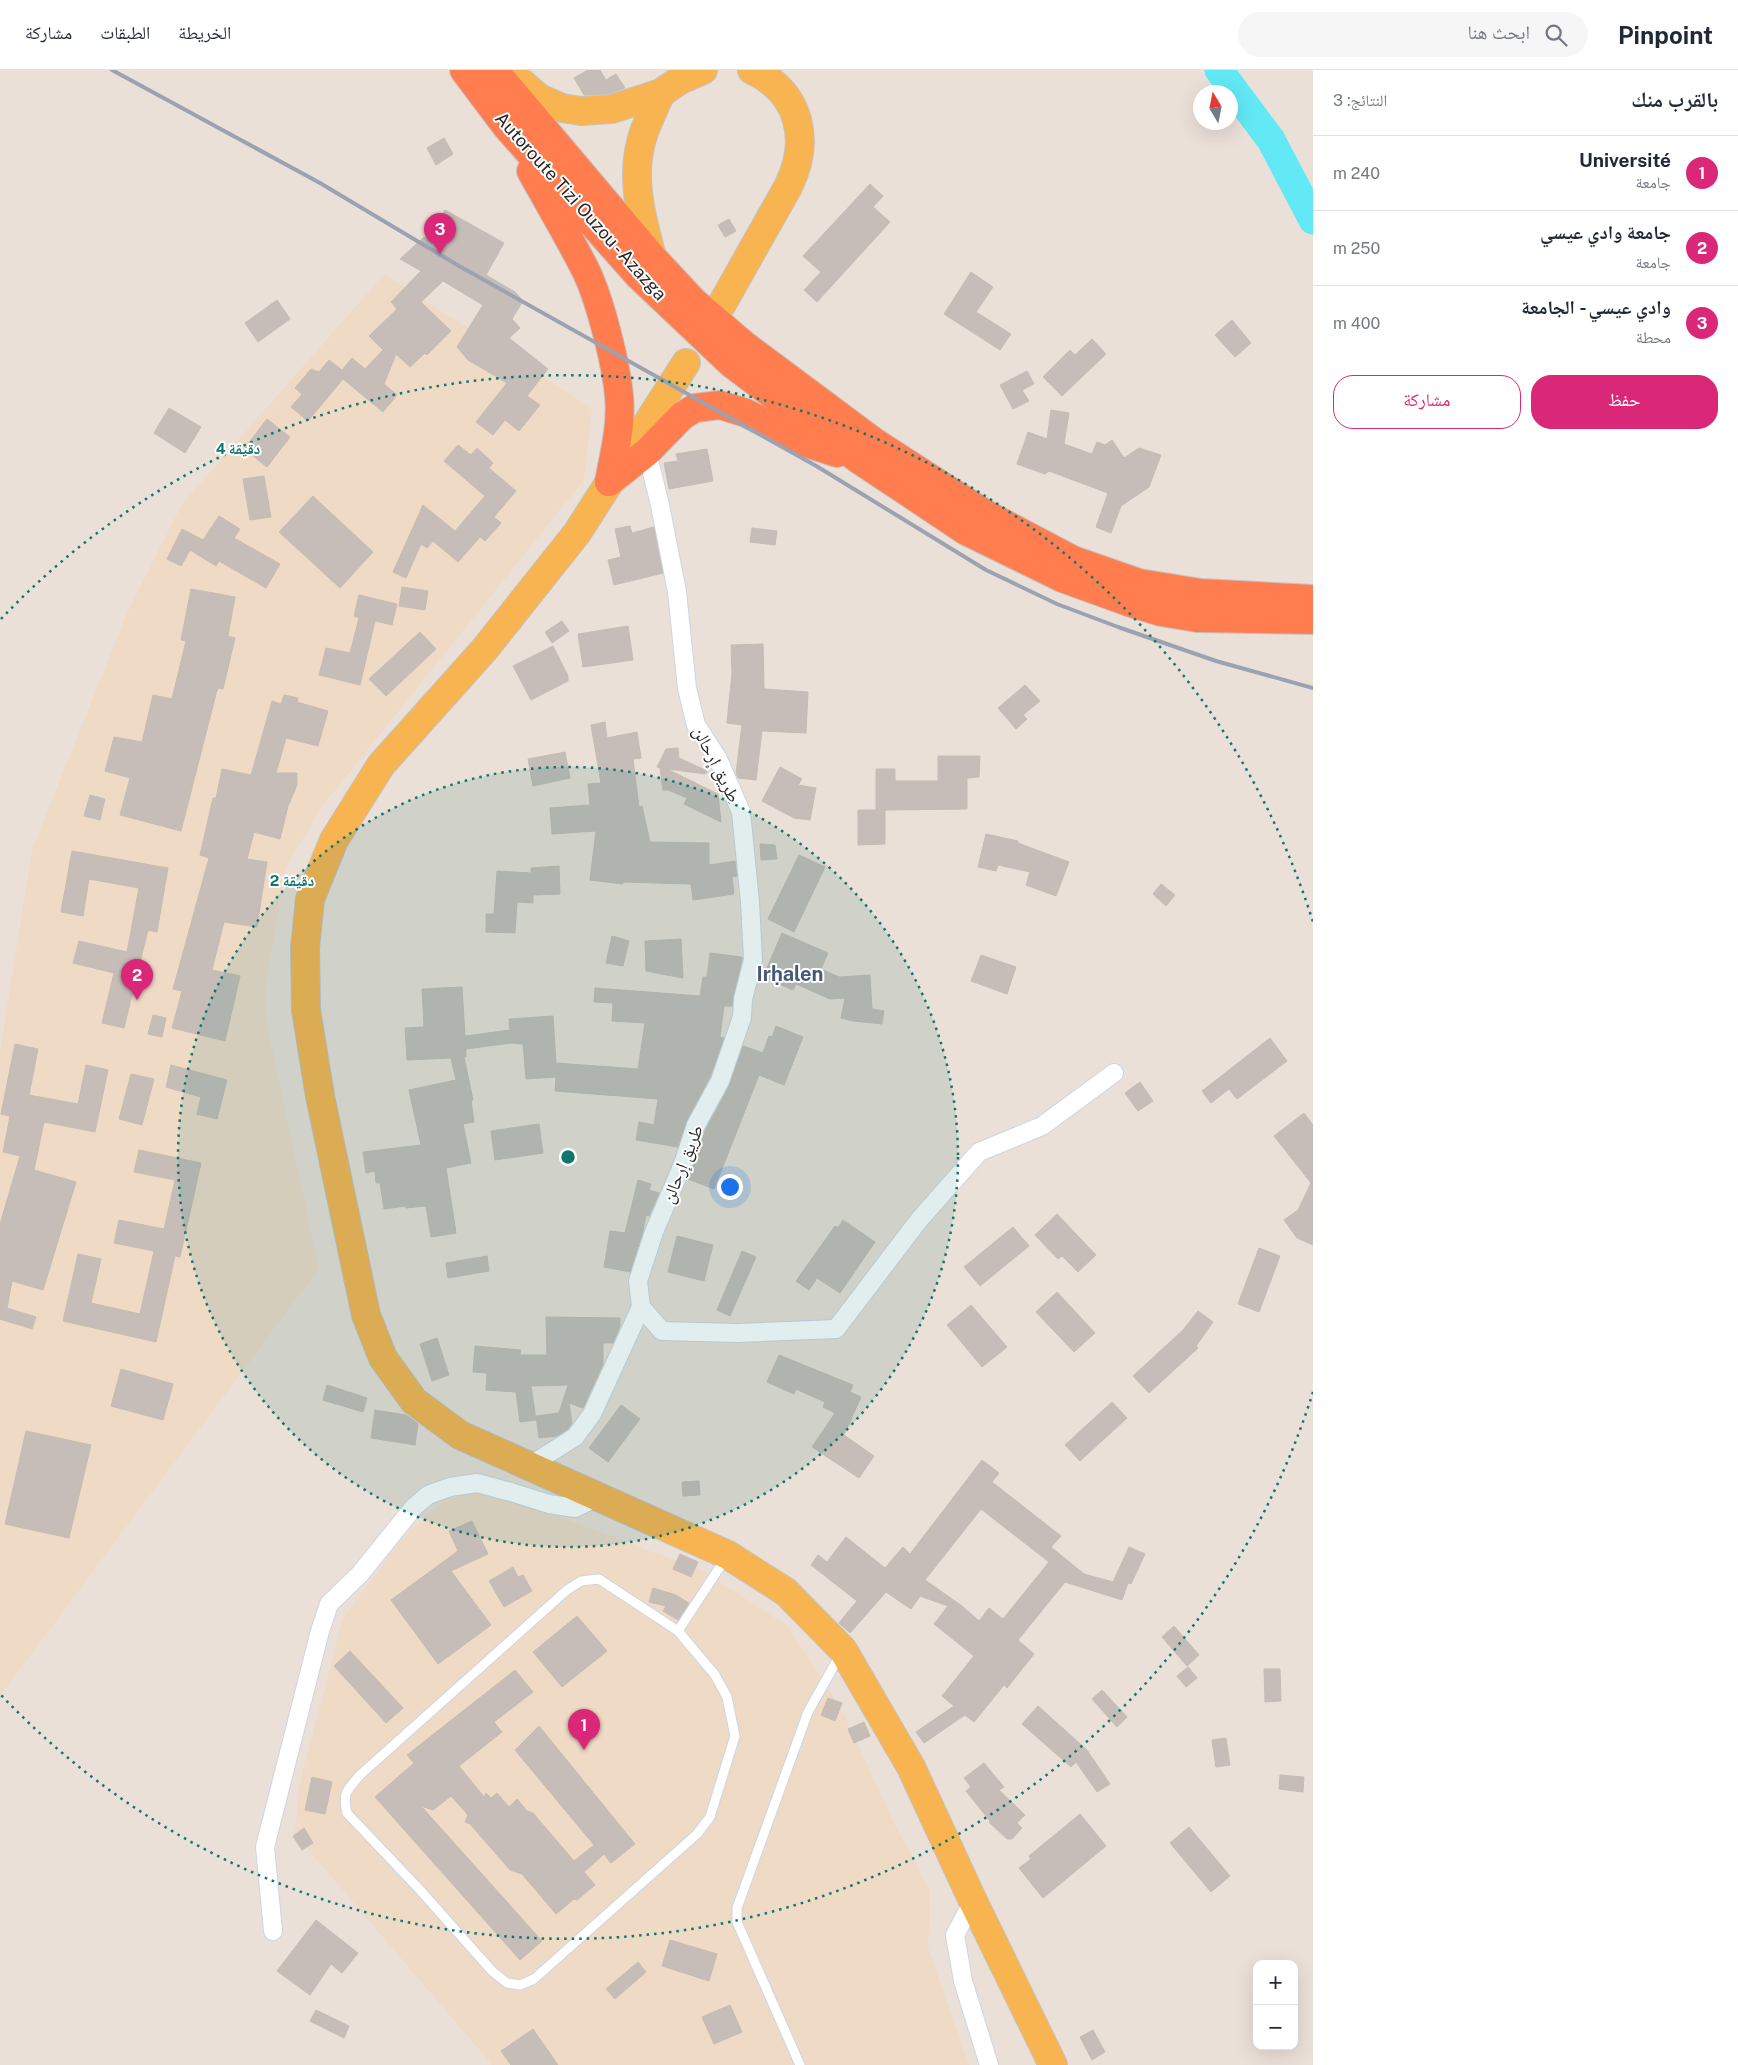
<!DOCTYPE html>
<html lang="ar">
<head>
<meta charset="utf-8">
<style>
  body { margin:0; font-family:"Public Sans","Noto Naskh Arabic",sans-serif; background:#f6f6f7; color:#1f2937; direction:rtl }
  .controls { position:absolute; right:15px; bottom:15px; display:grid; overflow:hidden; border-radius:10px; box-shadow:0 5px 20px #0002 }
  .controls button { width:45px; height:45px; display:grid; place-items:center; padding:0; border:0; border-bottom:1px solid #e0e1e3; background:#fff; color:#1f2937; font:25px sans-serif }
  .compass { position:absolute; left:1193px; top:15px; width:45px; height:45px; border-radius:50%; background:#fff; box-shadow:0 5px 20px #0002; rotate:350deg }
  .you { position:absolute; left:729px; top:1116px; width:18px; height:18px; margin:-12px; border:4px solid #fff; border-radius:50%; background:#1a73e8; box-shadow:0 0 0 8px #1a73e833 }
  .badge { display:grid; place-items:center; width:32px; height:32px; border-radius:50%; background:#db2777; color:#fff; font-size:16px; font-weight:700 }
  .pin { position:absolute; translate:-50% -41px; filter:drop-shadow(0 1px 2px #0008) }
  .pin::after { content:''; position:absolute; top:26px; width:18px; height:15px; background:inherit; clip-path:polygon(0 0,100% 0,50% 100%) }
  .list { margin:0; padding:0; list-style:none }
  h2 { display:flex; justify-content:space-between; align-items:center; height:65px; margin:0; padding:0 20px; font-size:21px }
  h2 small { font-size:16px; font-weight:400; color:#747a83 }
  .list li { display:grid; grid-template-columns:32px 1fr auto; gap:15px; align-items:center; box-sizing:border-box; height:75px; padding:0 20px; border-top:1px solid #e0e1e3 }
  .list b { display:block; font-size:19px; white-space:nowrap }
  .list p { margin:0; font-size:16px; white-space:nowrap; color:#747a83 }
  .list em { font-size:16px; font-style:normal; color:#747a83 }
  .actions { display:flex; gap:10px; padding:15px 20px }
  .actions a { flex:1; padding:11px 0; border:1px solid #db2777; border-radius:20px; text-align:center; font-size:18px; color:#db2777 }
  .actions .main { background:#db2777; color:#fff }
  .icon { flex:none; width:28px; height:28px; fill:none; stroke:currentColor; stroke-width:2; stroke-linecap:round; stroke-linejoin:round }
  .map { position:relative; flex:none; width:1313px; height:1995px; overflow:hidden; direction:ltr }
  header { display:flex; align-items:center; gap:30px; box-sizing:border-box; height:70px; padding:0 25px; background:#fff; border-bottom:1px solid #e0e1e3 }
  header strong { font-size:24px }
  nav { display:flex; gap:28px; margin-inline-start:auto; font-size:18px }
  .search { width:350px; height:45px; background:#f6f6f7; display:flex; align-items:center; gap:12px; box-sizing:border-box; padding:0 18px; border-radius:28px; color:#747a83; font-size:19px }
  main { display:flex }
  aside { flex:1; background:#fff }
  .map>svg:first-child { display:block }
  .education { fill:#efdac6 }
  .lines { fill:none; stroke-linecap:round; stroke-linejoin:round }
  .river { stroke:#63e8f5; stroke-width:29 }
  .building { fill:#c6bdb8; stroke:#c6bcb2; fill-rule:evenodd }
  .lane-casing { stroke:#cdd5e2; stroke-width:11 }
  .street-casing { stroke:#cdd5e2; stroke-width:20 }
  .primary-casing { stroke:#c3c3c3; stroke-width:30 }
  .highway-casing { stroke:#c3c3c3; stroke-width:30 }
  .lane { stroke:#fff; stroke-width:9 }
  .street { stroke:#fff; stroke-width:18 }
  .primary { stroke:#f8b450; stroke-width:28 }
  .highway { stroke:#ff7d4f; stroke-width:28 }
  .rail { stroke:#9ba3b3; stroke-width:4 }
  .ring { fill:none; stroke:#0f766e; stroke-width:2.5; stroke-dasharray:2.5 5 }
  .labels { text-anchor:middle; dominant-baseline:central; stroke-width:4; stroke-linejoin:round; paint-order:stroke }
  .street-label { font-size:18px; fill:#282828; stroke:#fff }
  .quarter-label { font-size:20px; font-weight:bold; fill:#46587a; stroke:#fff }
  .centre { fill:#0f766e; stroke:#fff; stroke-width:2.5 }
  .ring-label { font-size:15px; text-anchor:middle; font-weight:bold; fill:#0f766e; stroke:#fff; stroke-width:4; stroke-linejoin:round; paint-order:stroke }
</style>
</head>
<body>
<header>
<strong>Pinpoint</strong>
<div class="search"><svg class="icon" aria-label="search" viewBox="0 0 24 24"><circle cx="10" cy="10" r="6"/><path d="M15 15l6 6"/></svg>ابحث هنا</div>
<nav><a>الخريطة</a><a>الطبقات</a><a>مشاركة</a></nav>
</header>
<main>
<aside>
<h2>بالقرب منك<small>النتائج: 3</small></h2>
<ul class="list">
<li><span class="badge">1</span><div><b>Université</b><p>جامعة</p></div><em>240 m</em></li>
<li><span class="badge">2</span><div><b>جامعة وادي عيسي</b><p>جامعة</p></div><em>250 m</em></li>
<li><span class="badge">3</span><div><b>وادي عيسي - الجامعة</b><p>محطة</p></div><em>400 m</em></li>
</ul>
<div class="actions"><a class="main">حفظ</a><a>مشاركة</a></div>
</aside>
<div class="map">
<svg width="1313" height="1995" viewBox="0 0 1313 1995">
  <rect width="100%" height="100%" fill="#ebe0d8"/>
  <g class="education">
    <path d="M384,204L592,338L584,410L321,738L286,798L266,911V949L319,1199L0,1626V980L33,777L127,543L182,434Z"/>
    <path d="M484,1418L703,1501L788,1556L844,1644L895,1755L930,1820L928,1877L969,1995H492L295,1764L299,1716L343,1548L404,1466L445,1430Z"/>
  </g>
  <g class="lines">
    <path class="river" d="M1219,0L1271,70L1313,150"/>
  </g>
  <g class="building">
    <path d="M588,0H600L606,10L616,4L625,18L609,24L584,25L574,8Z"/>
    <path d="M444,68L453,84L436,95L427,78Z"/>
    <path d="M870,114L883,126L873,137L890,152L817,232L804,220L821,202L803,186Z"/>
    <path d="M445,140L504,173L486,205L515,222L523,231L512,249L520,258L509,268L548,299L527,326L540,335L519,361L505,350L493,365L476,352L507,313L468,290L457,277L483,235L443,211L421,232L451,261L427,285L425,283L410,297L396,284L384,314L397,325L383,342L343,309L308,351L291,337L302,324L295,318L311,299L319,302L329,290L342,300L352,288L365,299L383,280L369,266L397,239L391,232L421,201L400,189L424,167L428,170Z"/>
    <path d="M729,149L736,161L725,167L718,155Z"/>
    <path d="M971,202L993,217L976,242L1011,264L1000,280L944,244Z"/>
    <path d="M277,230L290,249L258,272L245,253Z"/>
    <path d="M1232,250L1251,273L1235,287L1215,265Z"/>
    <path d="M1092,269L1106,284L1062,326L1043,307L1070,280L1075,285Z"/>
    <path d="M1027,301L1034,314L1022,320L1029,331L1013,339L1000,315Z"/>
    <path d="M169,338L201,357L185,383L154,363Z"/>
    <path d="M1051,340L1069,343L1064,374L1092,384L1097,372L1105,375L1112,370L1124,388L1139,378L1161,385L1149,417L1121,436L1111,463L1096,457L1108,423L1049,401L1045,404L1017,394L1028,362L1047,369Z"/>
    <path d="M267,349L290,367L267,397L244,379Z"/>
    <path d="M458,375L471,385L477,378L493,393L489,398L516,421L494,447L501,453L485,471L480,467L458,492L433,471L427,478L421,474L406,508L393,502L423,435L455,461L485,426L444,391Z"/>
    <path d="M707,379L713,411L669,419L664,393L678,391L676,384Z"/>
    <path d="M264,406L271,447L250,450L243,409Z"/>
    <path d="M313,426L373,482L340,518L279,462Z"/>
    <path d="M219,446L240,459L234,468L280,494L266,518L219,491L216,496L190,480L181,496L167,489L182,459L203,470Z"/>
    <path d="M630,456L632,463L654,457L663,503L614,515L608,490L621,487L615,459Z"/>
    <path d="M752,458L777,461L775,475L750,472Z"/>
    <path d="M402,517L428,521L425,540L399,536Z"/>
    <path d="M191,519L235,527L228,566L235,568L223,619L218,618L216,624L181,761L120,745L130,708L105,701L114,667L142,672L153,625L172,629L186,571L181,570Z"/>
    <path d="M359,525L397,534L392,555L375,551L360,615L319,605L326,578L350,583L359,548L354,546Z"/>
    <path d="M562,551L569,561L552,573L545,562Z"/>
    <path d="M628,556L633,590L583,597L578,564Z"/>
    <path d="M420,562L436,579L386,626L369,609Z"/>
    <path d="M763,574L764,619L808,622L806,663L762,661L756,710L738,708L736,703L742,655L727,653L732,603L731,575Z"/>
    <path d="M553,576L568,606V611L531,630L513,596Z"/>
    <path d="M1025,615L1040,631L1023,645L1027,649L1016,659L998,638Z"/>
    <path d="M284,625L298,628L297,632L328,641L318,676L286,668L276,703H297V715L288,736L280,769L254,762L247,789L267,792L257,857L224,852L212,900L240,906L225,971L172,958L182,921L173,919L209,788L200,785L213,728H216L222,699L251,705L272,631L281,634Z"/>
    <path d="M605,652L607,668L637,662L641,688L633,689L639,737L642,736L650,772L709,773V795L735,791L737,806L732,807L734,824L693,830L691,814L623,812V814L590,810L596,761L552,764L550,738L590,735L588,714L601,713L591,655Z"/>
    <path d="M678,678L679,688L707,701L706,704L667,699L718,724L721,752L684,734L687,728L668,720H663L660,698L657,697L666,679Z"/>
    <path d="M565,682L570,708L533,716L528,689Z"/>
    <path d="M938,686H980L979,707L967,708V739L885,740V774L858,775V740H876V699H895V711H938Z"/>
    <path d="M780,697L802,709L798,715L816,718L810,750L794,748L762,731Z"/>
    <path d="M90,725L105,729L100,750L84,746Z"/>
    <path d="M986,764L1018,771V773L1069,792L1056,826L1026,815L1030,802L998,795L996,801L978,797Z"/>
    <path d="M760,774L775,775L777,789L761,790Z"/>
    <path d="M72,781L168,798L157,862L148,860L124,958L102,953L114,903L73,893L79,871L127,882L139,818L89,809L83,846L61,842Z"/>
    <path d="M799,785L825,797L794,862L768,849Z"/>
    <path d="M559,796L560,824L533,825V833L517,832L515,863L486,862V844H494L497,801L531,803V798Z"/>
    <path d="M1161,814L1175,825L1166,836L1153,824Z"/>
    <path d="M782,863L828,883L821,899L839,907L870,905L872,939L884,941L882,954L853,951L841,948L845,928L830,929L796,914L793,920L763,907Z"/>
    <path d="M612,866L629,871L623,896L606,893Z"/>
    <path d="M681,869L683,908L646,901L645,871Z"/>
    <path d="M710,883L742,887V889L732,936H724L720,967L724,968L710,1007L687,1050L678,1077L636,1070L639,1052L654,1055L658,1029L555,1021L556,1007L526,1009L523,974L511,973L466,979V987H464L473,1030H471L474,1052L463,1054L471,1093L446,1098L456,1163L431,1167L426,1136L406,1138V1136L384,1139L380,1113H376L375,1101L366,1103L363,1082L421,1075L409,1020L456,1010L451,988L407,990L405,958L424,957L422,919L462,917L465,966L510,960L509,949L553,946L556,993L638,999L645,953L612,951L613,933L594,932L595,918L700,926L703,907H707Z"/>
    <path d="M981,885L1016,897L1007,924L971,911Z"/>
    <path d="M153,945L166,948L162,967L148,964Z"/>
    <path d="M776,956L803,967L784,1015L759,1005L714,1119L688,1109L706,1059L729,1016L743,976L763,983L769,966L772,967Z"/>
    <path d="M1270,968L1287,991L1237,1029L1229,1019L1211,1033L1202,1021Z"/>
    <path d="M15,974L38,979L29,1025L78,1034L86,995L108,1000L95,1062L44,1052L34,1100L76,1112L43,1220L12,1211L7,1238L36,1247L32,1259L0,1249V1154L20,1086L3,1082L10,1046L1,1044Z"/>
    <path d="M171,995L227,1010L217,1049L197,1044L201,1027L166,1017Z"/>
    <path d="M131,1004L154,1009L142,1055L119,1049Z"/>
    <path d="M1140,1012L1153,1031L1138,1041L1125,1023Z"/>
    <path d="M1304,1043L1313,1055V1175L1297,1168L1284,1150L1298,1140L1311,1113L1274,1066Z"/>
    <path d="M539,1054L543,1083L495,1090L491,1061Z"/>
    <path d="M139,1080L201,1093L180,1187L175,1186L156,1272L63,1251L78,1184L101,1189L91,1233L140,1244L154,1181L114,1173L119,1150L164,1159L175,1110L134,1102Z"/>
    <path d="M638,1110L651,1114L649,1120L659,1123L649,1146L646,1145L643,1161L630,1202L604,1197L610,1161L625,1163Z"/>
    <path d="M1057,1144L1096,1185L1078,1202L1062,1186L1058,1189L1035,1165Z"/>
    <path d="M843,1150L875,1172L840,1223L817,1208L809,1220L796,1211L835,1156L838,1158Z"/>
    <path d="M1013,1157L1029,1176L980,1216L964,1197Z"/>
    <path d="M677,1166L713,1175L704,1211L668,1202Z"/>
    <path d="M1259,1178L1280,1186L1259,1242L1238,1234Z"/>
    <path d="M742,1181L756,1187L730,1246L717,1240Z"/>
    <path d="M487,1186L489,1201L448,1208L446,1193Z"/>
    <path d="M1057,1222L1095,1263L1074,1282L1036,1242Z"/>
    <path d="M971,1235L1007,1277L982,1297L947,1255Z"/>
    <path d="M1198,1241L1213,1252L1196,1276L1198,1278L1149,1323L1133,1306L1183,1260Z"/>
    <path d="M546,1247L620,1248V1256L613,1273H603V1294L583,1338L569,1333L572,1353L568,1359L557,1366L539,1368L536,1346L559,1343L568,1315L531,1316L536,1350L520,1352L516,1322L486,1320L487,1303L473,1302L475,1276L521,1280L520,1285H547Z"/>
    <path d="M437,1268L449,1305L432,1311L420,1274Z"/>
    <path d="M779,1285L853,1315L850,1322L861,1327L844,1365L874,1386L859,1408L812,1377L835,1343L823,1337L825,1332L796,1319L794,1324L767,1312Z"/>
    <path d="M121,1299L173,1314L163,1350L111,1336Z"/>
    <path d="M327,1315L367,1328L363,1342L323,1330Z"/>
    <path d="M1112,1332L1127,1348L1080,1391L1065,1375Z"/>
    <path d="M621,1335L640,1349L608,1392L589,1378Z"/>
    <path d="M375,1340L406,1345L418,1354L415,1375L371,1368Z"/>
    <path d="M26,1361L91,1375L69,1468L5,1454Z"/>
    <path d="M982,1390L999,1403L992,1412L1061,1466L1051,1477L1084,1504L1113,1512L1129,1477L1145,1484L1131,1514L1128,1513L1122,1530L1065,1512L1018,1570L1034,1584L1007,1618L1004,1615L974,1652L965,1645L924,1673L916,1662L954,1636L942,1626L974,1586L934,1554L948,1536L920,1526L911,1539L886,1522L850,1563L839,1553L857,1531L811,1495L818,1485L827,1492L846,1467L885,1498L903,1477L910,1484ZM981,1439L1049,1492L1003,1549L989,1538L979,1551L962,1536L925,1510Z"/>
    <path d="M699,1411L700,1425L683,1426L682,1412Z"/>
    <path d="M472,1451L488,1484L451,1501L491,1555L438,1594L391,1530L458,1481L449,1461Z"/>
    <path d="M680,1484L698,1492L691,1507L673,1499Z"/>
    <path d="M513,1497L518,1507L523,1505L532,1521L504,1537L489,1511Z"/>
    <path d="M653,1518L676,1525L689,1533L678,1550L663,1541L666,1536L649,1532Z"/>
    <path d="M577,1546L607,1581L562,1617L533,1582Z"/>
    <path d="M1174,1556L1199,1585L1187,1596L1162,1567Z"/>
    <path d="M350,1581L403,1638L386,1653L334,1596Z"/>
    <path d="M1188,1597L1197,1608L1186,1617L1177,1606Z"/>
    <path d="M1264,1599H1280L1281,1631L1265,1632Z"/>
    <path d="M515,1600L533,1622L494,1652L502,1662L459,1696L484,1727L486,1723L491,1728L497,1723L509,1737L517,1729L527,1741L533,1743L574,1791L594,1775L515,1680L539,1656L635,1774L611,1793L604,1784L584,1802L595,1815L577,1830L574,1829L556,1844L522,1804L510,1800L470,1754L465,1752L468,1745L451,1726L433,1740L421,1736L542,1871L520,1890L375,1727L414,1693L407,1685Z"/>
    <path d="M1102,1620L1127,1647L1117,1657L1092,1629Z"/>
    <path d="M828,1628L842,1633L835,1651L821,1645Z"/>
    <path d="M1038,1636L1087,1680L1110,1714L1097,1722L1076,1692L1071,1697L1022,1654Z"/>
    <path d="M864,1652L870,1666L854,1673L848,1659Z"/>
    <path d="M1226,1668L1230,1695L1216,1697L1212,1670Z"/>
    <path d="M984,1693L1004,1717L999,1720L1025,1745L1017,1753L1022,1758L1012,1769H1007L989,1752L990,1751L966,1721L971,1717L964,1708Z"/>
    <path d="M1280,1705L1304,1707L1303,1722L1279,1719Z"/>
    <path d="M312,1707L332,1712L325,1744L305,1740Z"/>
    <path d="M1080,1744L1106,1776L1043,1828L1019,1798L1031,1789L1029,1786Z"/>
    <path d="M1189,1757L1230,1806L1211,1822L1170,1773Z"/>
    <path d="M304,1758L313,1773L302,1780L293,1766Z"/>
    <path d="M316,1850L358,1883L342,1903L331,1894L310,1925L277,1901Z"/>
    <path d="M670,1870L717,1884L709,1911L662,1896Z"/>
    <path d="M638,1892L646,1902L615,1929L606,1919Z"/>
    <path d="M730,1935L742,1962L714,1974L702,1947Z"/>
    <path d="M316,1940L349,1956L344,1968L310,1951Z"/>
    <path d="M533,1959L558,1995H511L501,1981Z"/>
    <path d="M1093,1960L1105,1982L1092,1990L1080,1967Z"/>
  </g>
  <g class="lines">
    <g class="lane-casing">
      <g id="lane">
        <path d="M599,1509L678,1561L715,1605L727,1627L735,1666L710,1747L697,1764L534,1909L520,1915L507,1913L492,1901L420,1820L347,1743C342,1723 347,1720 360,1705L567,1520L581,1511Z"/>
        <path d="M678,1561L727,1486"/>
        <path d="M800,1995L737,1852V1838L808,1642L840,1585"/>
      </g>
    </g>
    <g class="street-casing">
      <g id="street">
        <path d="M647,382L660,435L677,522L687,618L696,655L718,689L741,742L750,832L753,890L743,929L742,947L720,1011L696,1055L683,1094L654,1162L638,1211L641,1237L662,1261L737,1263L836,1259L919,1150L979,1082L1042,1056L1114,1003"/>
        <path d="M529,1396L575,1367L592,1344L641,1237"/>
        <path d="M973,1831L955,1865L963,1911L989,1995"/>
        <path d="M273,1861L265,1777L320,1561L329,1534L360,1504L414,1437L428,1425L450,1417L477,1413L511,1422L549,1434L575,1438L598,1427"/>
      </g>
    </g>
    <g class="primary-casing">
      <g id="primary">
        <path d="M507,0L539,28L562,38L581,41L612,39L661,23L680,10L703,0"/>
        <path d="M652,187C641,146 629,104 644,62C649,49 655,36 661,23"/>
        <path d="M722,234L788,117C811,71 801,23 752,0"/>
        <path d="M686,293L577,463L484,580L381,695L334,770L310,829L305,878L306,940L320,1026L366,1245L383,1288L414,1331L460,1365L728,1485L786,1522L843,1580L911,1697L973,1831L1053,1995"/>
      </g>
    </g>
    <g class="highway-casing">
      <g id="highway">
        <path d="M464,0L506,56L638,205L732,294L858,389L966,461L1062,508L1131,533L1161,542L1197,548L1313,550"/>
        <path d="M494,0L652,187L694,232L743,274L873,371L984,443L1073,490L1139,513L1201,523L1313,529"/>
        <path d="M531,101C549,134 569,167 586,201C600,230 616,293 619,326C622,355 614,384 609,412"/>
        <path d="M609,412L647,382L682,346L695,338L720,335L746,343L806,373L837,383"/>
      </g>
    </g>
    <use href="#lane" class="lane"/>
    <use href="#street" class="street"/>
    <use href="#primary" class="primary"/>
    <use href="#highway" class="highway"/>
    <path class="rail" d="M112,0L320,113L459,196L818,397L986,500L1057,534L1118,557L1216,591L1313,618"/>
  </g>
  <circle cx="568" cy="1087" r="390" fill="#0f766e" fill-opacity=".12"/>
  <g class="ring">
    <circle cx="568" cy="1087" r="390"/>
    <path d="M1313 1322A781 781 0 0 1 1 1625M1 549A781 781 0 0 1 1313 852"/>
  </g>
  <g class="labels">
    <g class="street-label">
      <text transform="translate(581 136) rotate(48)">Autoroute Tizi Ouzou - Azazga</text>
      <text transform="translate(717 694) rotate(63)">طريق إرحالن</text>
      <text transform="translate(682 1094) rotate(-68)">طريق إرحالن</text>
    </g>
    <g class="quarter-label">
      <text x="790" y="904">Irḥalen</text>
    </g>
  </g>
  <circle cx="568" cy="1087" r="8" class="centre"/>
  <g class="ring-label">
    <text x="238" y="384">4 دقيقة</text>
    <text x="292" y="816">2 دقيقة</text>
  </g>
</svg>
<div class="controls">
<button>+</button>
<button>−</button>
</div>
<svg class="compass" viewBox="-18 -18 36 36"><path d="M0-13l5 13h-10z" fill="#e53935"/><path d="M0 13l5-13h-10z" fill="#747a83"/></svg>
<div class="you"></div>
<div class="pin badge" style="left:584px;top:1680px">1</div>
<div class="pin badge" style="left:137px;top:930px">2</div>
<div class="pin badge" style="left:440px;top:184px">3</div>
</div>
</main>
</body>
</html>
